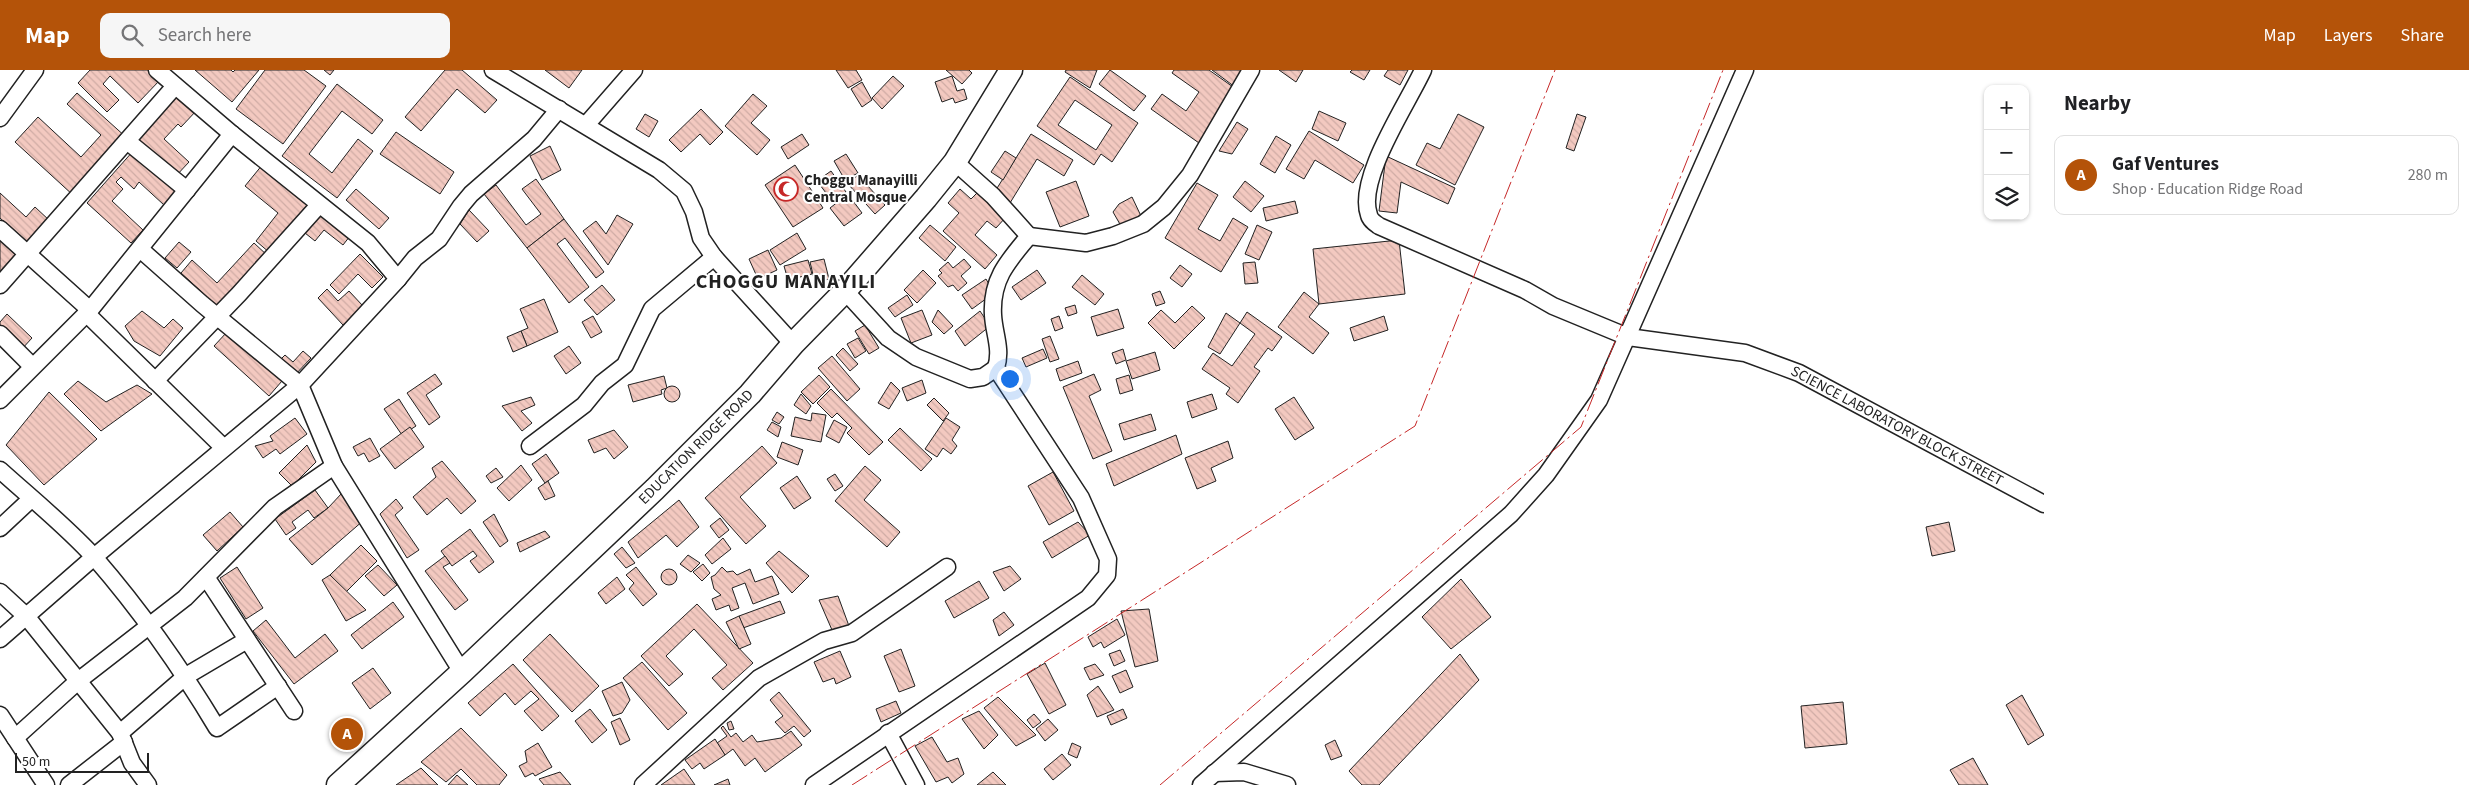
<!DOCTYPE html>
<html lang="en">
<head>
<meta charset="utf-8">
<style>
  body { margin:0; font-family:"Source Sans 3",sans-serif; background:#f6f6f6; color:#202124 }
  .controls { position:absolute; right:15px; top:15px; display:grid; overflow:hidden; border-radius:10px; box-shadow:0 1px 4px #0004 }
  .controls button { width:45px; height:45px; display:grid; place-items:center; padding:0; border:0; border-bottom:1px solid #e0e0e0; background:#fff; color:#202124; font:25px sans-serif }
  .scale { position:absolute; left:15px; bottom:12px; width:134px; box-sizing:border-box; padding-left:5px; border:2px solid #222; border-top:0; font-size:14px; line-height:18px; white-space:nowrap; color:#222; -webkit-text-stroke:4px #fff; paint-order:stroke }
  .you { position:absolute; left:1009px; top:308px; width:18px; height:18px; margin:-12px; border:4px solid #fff; border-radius:50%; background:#1a73e8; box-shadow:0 0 0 8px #1a73e833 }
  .badge { display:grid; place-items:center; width:32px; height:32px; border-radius:50%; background:#b45309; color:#fff; font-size:16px; font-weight:700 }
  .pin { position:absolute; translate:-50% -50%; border:2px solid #fff; box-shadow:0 1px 5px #0006 }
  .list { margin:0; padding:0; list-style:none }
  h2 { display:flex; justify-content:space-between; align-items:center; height:65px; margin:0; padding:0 20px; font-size:21px }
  h2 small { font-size:16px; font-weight:400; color:#757577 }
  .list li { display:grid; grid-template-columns:32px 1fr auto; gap:15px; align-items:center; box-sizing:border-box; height:80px; margin:0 10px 10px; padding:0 10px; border:1px solid #e0e0e0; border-radius:10px }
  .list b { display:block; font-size:19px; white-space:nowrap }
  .list p { margin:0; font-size:16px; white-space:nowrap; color:#757577 }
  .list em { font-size:16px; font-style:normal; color:#757577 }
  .icon { flex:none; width:28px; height:28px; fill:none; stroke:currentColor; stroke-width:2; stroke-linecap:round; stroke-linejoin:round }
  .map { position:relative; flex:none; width:2044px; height:715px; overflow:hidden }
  header { display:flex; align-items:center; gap:30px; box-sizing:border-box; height:70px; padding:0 25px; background:#b45309; color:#fff }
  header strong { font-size:24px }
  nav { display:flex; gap:28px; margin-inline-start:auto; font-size:18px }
  .search { width:350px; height:45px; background:#f6f6f6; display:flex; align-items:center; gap:12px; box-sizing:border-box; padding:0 18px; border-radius:10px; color:#757577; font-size:19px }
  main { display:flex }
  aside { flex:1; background:#fff }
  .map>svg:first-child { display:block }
  .building { fill:url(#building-back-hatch); stroke:#222; fill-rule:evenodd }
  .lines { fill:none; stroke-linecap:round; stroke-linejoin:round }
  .street-casing { stroke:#222; stroke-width:19 }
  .secondary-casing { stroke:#222; stroke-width:25 }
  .street { stroke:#fff; stroke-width:16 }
  .secondary { stroke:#fff; stroke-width:22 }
  .power { stroke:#c62828; stroke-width:1; stroke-dasharray:18 4 2.5 4; stroke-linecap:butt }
  .labels { text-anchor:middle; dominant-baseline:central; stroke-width:4; stroke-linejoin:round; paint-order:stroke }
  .poi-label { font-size:15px; font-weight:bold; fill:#222; stroke:#fff; text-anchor:start }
  .street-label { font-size:15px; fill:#222; stroke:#fff }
  .district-label { font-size:20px; font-weight:bold; letter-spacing:1px; fill:#222; stroke:#fff }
</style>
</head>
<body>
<header>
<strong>Map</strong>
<div class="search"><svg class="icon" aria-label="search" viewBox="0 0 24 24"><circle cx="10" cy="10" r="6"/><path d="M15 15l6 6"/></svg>Search here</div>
<nav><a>Map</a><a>Layers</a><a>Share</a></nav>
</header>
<main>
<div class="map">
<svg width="2044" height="715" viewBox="0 0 2044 715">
  <defs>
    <pattern id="building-back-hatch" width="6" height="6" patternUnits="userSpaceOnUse" patternTransform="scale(1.25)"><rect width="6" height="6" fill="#f3c9c0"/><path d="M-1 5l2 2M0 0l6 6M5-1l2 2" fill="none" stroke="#d0aca5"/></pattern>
  </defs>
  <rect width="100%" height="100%" fill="#fff"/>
  <g class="building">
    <path d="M90,0H149L160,10L138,33L110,6L103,14L119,30L107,42L78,13Z"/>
    <path d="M195,0H231L233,2L235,0H259L232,32Z"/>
    <path d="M265,0H304L326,16L283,74L236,39Z"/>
    <path d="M324,0H334L330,5Z"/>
    <path d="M445,0H462L497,30L485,43L457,19L421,61L405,47Z"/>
    <path d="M545,0H582L569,18Z"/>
    <path d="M836,0H856L862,10L848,18Z"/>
    <path d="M946,0H969L972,3L962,14Z"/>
    <path d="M1066,0H1097L1090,18L1065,2Z"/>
    <path d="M1110,0L1146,26L1134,41L1099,14Z"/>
    <path d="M1174,0H1209L1236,19L1199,73L1151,39L1162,24L1186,41L1199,22L1172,3Z"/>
    <path d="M1212,0H1247L1235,17Z"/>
    <path d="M1279,0H1303L1296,12Z"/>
    <path d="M1352,0H1370L1364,10L1350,2Z"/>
    <path d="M1388,0H1408L1400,15L1384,6Z"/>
    <path d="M893,6L904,16L882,39L872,28Z"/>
    <path d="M952,6L957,21L964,19L967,29L955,33L953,28L942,32L935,12Z"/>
    <path d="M1070,7L1138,53L1112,92L1101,84L1094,95L1037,56ZM1075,30L1112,55L1096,80L1058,55Z"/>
    <path d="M862,12L872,30L862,37L851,19Z"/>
    <path d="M337,14L383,50L372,64L342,41L309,84L332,103L358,69L373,81L337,128L282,86Z"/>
    <path d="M178,22L197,40L181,57L178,54L164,69L189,92L175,107L134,70Z"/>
    <path d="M77,23L127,68L74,126L15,72L38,47L81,87L101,65L67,34Z"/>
    <path d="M753,24L767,36L751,53L770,70L757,85L725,56Z"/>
    <path d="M701,39L723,62L710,75L700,64L681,82L669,70Z"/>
    <path d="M1319,41L1346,53L1338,71L1312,59Z"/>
    <path d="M645,44L658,51L649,67L636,59Z"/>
    <path d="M1458,44L1484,57L1455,115L1416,95L1427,73L1440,79Z"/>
    <path d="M1577,44L1586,47L1574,81L1566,78Z"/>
    <path d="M1237,52L1248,59L1232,84L1219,81Z"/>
    <path d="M1309,61L1364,95L1353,113L1315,90L1304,109L1286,99Z"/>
    <path d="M396,62L454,102L440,124L380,84Z"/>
    <path d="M802,64L809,75L788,89L781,77Z"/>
    <path d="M1031,64L1073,90L1064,106L1037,89L1010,133L994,123Z"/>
    <path d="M1276,66L1291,75L1275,103L1260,94Z"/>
    <path d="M550,76L561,100L542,110L530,86Z"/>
    <path d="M134,80L177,119L164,135L139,112L134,119L121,107L116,112L123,119L112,131L143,160L131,173L87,133Z"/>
    <path d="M1005,81L1016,88L1003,110L991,102Z"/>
    <path d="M846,84L858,103L845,110L834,91Z"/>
    <path d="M1386,86L1455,118L1448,134L1401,112L1397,143L1379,141Z"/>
    <path d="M263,94L309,133L297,147L302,151L270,183L256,171L278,143L245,116Z"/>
    <path d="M795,95L823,138L793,157L765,115Z"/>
    <path d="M831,101L846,122L832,131L817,111Z"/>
    <path d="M858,105L885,135L875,144L848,114Z"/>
    <path d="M536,109L564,149L527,178L484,124L496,115L526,155L541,144L522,119Z"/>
    <path d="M1076,111L1089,146L1060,157L1046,122Z"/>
    <path d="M1245,111L1264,126L1251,142L1233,127Z"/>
    <path d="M1197,113L1218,125L1198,159L1220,171L1233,148L1248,157L1221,202L1165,168Z"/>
    <path d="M356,119L389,148L379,159L346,130Z"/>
    <path d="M960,119L971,129L978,122L1006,147L996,158L987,151L975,165L997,185L985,199L943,161L959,143L948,133Z"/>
    <path d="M0,123L26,147L35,137L50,151L28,174L0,148Z"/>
    <path d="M848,124L862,143L844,156L830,138Z"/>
    <path d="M1132,127L1141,146L1121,156L1113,142L1119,134Z"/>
    <path d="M1295,131L1298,143L1266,151L1263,138Z"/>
    <path d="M469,140L489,161L477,172L460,154Z"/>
    <path d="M321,143L350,166L343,175L324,160L315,171L305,163Z"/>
    <path d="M617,145L633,154L608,195L583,161L596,151L606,164Z"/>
    <path d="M564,149L604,202L596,208L565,168L557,174L589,217L569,233L527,178Z"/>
    <path d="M930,155L956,177L945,191L919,168Z"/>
    <path d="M1257,155L1272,162L1259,190L1245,184Z"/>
    <path d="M797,163L806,179L780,195L770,180Z"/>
    <path d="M0,167L21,186L13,196L9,192L0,203Z"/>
    <path d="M1399,170L1405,224L1319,234L1313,179Z"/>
    <path d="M179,172L191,182L177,198L165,188Z"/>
    <path d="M254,173L268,186L218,242L203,228L206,226L181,203L192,190L217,213Z"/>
    <path d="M768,180L777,200L758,209L749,189Z"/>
    <path d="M360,184L383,207L372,218L358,204L339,224L330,215Z"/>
    <path d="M824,189L829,209L815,213L810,192Z"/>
    <path d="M964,189L971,197L961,206L967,213L958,221L953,215L948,217L938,206L942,203L939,200L948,192L953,198Z"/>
    <path d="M808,190L812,204L788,210L784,196Z"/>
    <path d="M1255,192L1258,213L1245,214L1243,193Z"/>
    <path d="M1180,195L1192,204L1182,217L1170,208Z"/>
    <path d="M923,200L936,213L917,233L904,220Z"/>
    <path d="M1037,200L1046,213L1021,230L1012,217Z"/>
    <path d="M1082,205L1104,224L1095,235L1072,217Z"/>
    <path d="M986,209L994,223L972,239L962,225Z"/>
    <path d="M602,215L615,230L597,245L584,230Z"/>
    <path d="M327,219L338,231L349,221L363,236L343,255L318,228Z"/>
    <path d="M1160,221L1165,233L1156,236L1152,224Z"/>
    <path d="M1304,222L1319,234L1309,247L1329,263L1313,284L1278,257Z"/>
    <path d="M907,225L913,235L895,247L888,238Z"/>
    <path d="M544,229L558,262L527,276L521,261L528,258L520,239Z"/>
    <path d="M1075,235L1077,243L1068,246L1065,238Z"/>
    <path d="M1192,236L1205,248L1174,279L1148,253L1161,240L1175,253Z"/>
    <path d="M1118,239L1124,258L1097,266L1091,247Z"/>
    <path d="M922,240L932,265L911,273L901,248Z"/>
    <path d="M938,240L953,256L944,264L932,252Z"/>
    <path d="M142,241L164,258L173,249L183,258L160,286L134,271L125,256Z"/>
    <path d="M980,241L990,256L965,276L955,261Z"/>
    <path d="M1247,242L1282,267L1272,281L1268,278L1254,297L1260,301L1238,333L1226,324L1230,318L1202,299L1213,283L1232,296L1255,264L1240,253Z"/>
    <path d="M1226,243L1240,253L1220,284L1208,277Z"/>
    <path d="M7,244L32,268L21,280L0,260V252Z"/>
    <path d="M593,246L602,262L591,268L582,252Z"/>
    <path d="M1059,246L1063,258L1055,261L1051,249Z"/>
    <path d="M1384,246L1388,260L1354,271L1350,258Z"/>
    <path d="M865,255L879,278L869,284L855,261Z"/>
    <path d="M521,261L527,276L513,282L507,267Z"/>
    <path d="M227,262L282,311L269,326L214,276Z"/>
    <path d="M1050,266L1059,289L1050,292L1042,269Z"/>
    <path d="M858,268L866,281L855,288L847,274Z"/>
    <path d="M569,276L581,293L566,304L554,286Z"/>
    <path d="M843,278L858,294L850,301L836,285Z"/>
    <path d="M1043,279L1047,288L1026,297L1022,288Z"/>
    <path d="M1123,279L1126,290L1116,294L1112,283Z"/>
    <path d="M303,281L311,288L294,306L278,292L285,285L293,292Z"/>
    <path d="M1155,282L1160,300L1132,309L1126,291Z"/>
    <path d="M832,286L860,319L847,331L818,298Z"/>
    <path d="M1078,291L1082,303L1060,311L1056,299Z"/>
    <path d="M435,304L442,314L426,325L440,347L429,355L407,323Z"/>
    <path d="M1094,304L1101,320L1089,326L1112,381L1093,389L1063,317Z"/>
    <path d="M819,305L830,317L813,334L801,322Z"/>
    <path d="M1129,305L1133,320L1120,324L1116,309Z"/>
    <path d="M664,306L667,318L661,320L662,324L633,332L628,315Z"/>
    <path d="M922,310L926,323L907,331L902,318Z"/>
    <path d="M78,311L106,332L137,315L152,324L101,361L64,324Z"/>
    <path d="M891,312L900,321L889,339L878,333Z"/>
    <circle cx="672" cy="324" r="8"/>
    <path d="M831,319L883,372L869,385L847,363L852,358L837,343L832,348L817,333Z"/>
    <path d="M49,322L97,369L44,415L6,375Z"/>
    <path d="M801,324L811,336L806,344L794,335Z"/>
    <path d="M1212,324L1217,339L1192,348L1187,332Z"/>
    <path d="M531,327L535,335L521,341L532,353L522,361L502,336Z"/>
    <path d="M1294,327L1314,358L1295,370L1275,339Z"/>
    <path d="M934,328L949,343L943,351L927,335Z"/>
    <path d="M399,329L416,356L402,365L384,339Z"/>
    <path d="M777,342L784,347L779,354L772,350Z"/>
    <path d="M812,343L826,345L821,372L791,366L795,347L811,351Z"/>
    <path d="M1151,344L1156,360L1124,370L1119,354Z"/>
    <path d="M295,348L307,364L280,384L276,379L263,388L255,376L273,371L270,366Z"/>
    <path d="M946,348L960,357L952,370L957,376L951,384L943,378L937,387L925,379Z"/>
    <path d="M834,350L847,357L839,373L826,366Z"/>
    <path d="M772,352L781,357L778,367L767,360Z"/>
    <path d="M410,357L424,377L395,399L380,379Z"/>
    <path d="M900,358L932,389L921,401L888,370Z"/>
    <path d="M614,360L628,377L614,389L606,378L594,383L588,370Z"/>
    <path d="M1176,365L1182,384L1114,416L1106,394Z"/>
    <path d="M370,368L380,386L369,392L364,383L358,386L353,377Z"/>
    <path d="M1228,371L1233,388L1211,398L1216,411L1197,419L1185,388Z"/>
    <path d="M782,372L803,380L798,395L777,387Z"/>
    <path d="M307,375L316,392L292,416L279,403Z"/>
    <path d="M762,376L777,393L740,427L766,456L746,474L705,428Z"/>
    <path d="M546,384L559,403L545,413L532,394Z"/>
    <path d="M442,391L476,431L461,444L447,428L427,445L413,427L436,407L432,398Z"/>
    <path d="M521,395L532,410L509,431L497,418Z"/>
    <path d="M865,396L881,410L864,430L900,462L887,477L835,431Z"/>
    <path d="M496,398L503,407L491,413L486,406Z"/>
    <path d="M1053,402L1074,441L1049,455L1028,416Z"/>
    <path d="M835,404L843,416L835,421L827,409Z"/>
    <path d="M797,406L811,428L794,439L780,418Z"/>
    <path d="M548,411L555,426L545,430L538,418Z"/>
    <path d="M315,420L328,438L314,448L308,440L292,452L296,458L286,465L275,449Z"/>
    <path d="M342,423L364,450L312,495L289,469L328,438Z"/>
    <path d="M396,429L403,438L395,445L419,480L407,488L380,444Z"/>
    <path d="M679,430L699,457L677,477L666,465L638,488L628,472Z"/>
    <path d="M230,442L243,457L217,481L203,465Z"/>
    <path d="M494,444L508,471L500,477L483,452Z"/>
    <path d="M720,448L729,460L719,468L710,456Z"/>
    <path d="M1078,452L1090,465L1052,488L1043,472Z"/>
    <path d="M1949,452L1955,481L1932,486L1926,457Z"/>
    <path d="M470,459L494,492L479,503L470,491L477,486L473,481L452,496L441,481Z"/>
    <path d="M545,461L550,467L520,482L517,473Z"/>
    <path d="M723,468L731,479L712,494L705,485Z"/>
    <path d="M361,475L377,491L346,522L330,505Z"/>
    <path d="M622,477L635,493L626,498L614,484Z"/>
    <path d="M779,481L809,506L792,523L766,493Z"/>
    <path d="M688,485L700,493L691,502L680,494Z"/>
    <path d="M445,486L450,493L443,497L468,530L455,540L425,501Z"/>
    <path d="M703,494L710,503L702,511L693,502Z"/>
    <path d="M378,495L397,515L384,526L365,506Z"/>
    <path d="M1010,496L1021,509L1004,521L993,502Z"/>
    <path d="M237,497L263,538L246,549L220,508Z"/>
    <path d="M636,497L657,524L643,536L629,519L634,513L626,505Z"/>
    <path d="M722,497L727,502L733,501L737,505L750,499L755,512L772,506L779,524L753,534L745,513L732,518L739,538L731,541L729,535L716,540L712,529L721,525L714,519L711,507L715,505Z"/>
    <circle cx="669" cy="507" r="8"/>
    <path d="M330,505L366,540L346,551L322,510Z"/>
    <path d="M617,507L625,519L606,534L598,523Z"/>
    <path d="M1461,509L1491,547L1451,579L1422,547Z"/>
    <path d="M979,511L989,528L954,548L945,531Z"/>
    <path d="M838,526L849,556L832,560L819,530Z"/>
    <path d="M780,531L785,543L743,558L739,546Z"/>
    <path d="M393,532L404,547L362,579L351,565Z"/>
    <path d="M697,534L753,593L723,620L712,608L727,595L694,559L666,586L683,604L669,616L641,586Z"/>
    <path d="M1149,539L1158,591L1135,597L1121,541Z"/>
    <path d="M1004,542L1014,555L999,566L993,550Z"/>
    <path d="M739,546L751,574L739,579L726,552Z"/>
    <path d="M1117,549L1125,565L1104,578L1101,572L1093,577L1088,567Z"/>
    <path d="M266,550L295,588L325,564L338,581L294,614L253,561Z"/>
    <path d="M550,564L599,616L572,642L523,590Z"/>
    <path d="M901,579L915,616L899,622L884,586Z"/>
    <path d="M1120,580L1125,591L1114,596L1109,584Z"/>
    <path d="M840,581L851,607L836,614L834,608L823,612L814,592Z"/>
    <path d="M1460,584L1479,610L1379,715H1362L1349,701Z"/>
    <path d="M642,592L687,643L668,660L623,608Z"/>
    <path d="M1045,593L1066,635L1049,644L1027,604Z"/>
    <path d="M513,594L559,646L542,661L524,641L539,629L531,621L515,635L505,623L480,646L468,633Z"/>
    <path d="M1095,594L1104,605L1090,610L1084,598Z"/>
    <path d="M373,598L391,623L370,639L352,613Z"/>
    <path d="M1126,600L1133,617L1120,623L1112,606Z"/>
    <path d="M622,612L630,630L622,643L613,646L602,621Z"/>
    <path d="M1098,616L1114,640L1097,647L1087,625Z"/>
    <path d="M779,622L811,661L804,667L794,656L785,663L775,652L783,646L770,630Z"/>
    <path d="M2022,625L2044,665L2028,675L2006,635Z"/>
    <path d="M998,627L1036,665L1016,676L984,638Z"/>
    <path d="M896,631L901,643L881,652L876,639Z"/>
    <path d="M1843,632L1847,674L1805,678L1801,636Z"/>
    <path d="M590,639L607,660L592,673L575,651Z"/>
    <path d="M1123,639L1127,648L1111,655L1107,646Z"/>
    <path d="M979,641L998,665L984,679L962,649Z"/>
    <path d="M1034,644L1041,652L1033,658L1027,650Z"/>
    <path d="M620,648L630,670L620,675L611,652Z"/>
    <path d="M1048,649L1058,660L1045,671L1036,659Z"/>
    <path d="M731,651L734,659L729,660L727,653Z"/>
    <path d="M723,656L731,667L736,663L743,672L752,665L757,672L781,668L791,661L802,675L765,702L755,688L745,696L733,679L725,685L717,673L727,666L721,658Z"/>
    <path d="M461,658L507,705L499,715H477L461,699L446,712L421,692Z"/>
    <path d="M932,667L947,692L958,688L964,704L952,713L948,707L936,712L915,676Z"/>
    <path d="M715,669L725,685L704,699L700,693L692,699L685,690Z"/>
    <path d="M1335,670L1342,686L1331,690L1325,675Z"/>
    <path d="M538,673L552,697L535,706L533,703L525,707L519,696L527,692L525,681Z"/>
    <path d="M1072,673L1081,677L1077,688L1068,684Z"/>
    <path d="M1062,684L1071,695L1053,710L1044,699Z"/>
    <path d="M1973,688L1988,715H1959L1950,700Z"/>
    <path d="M421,698L438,715H396Z"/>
    <path d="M684,699L695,715H661Z"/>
    <path d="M560,702L571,715H544L539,709Z"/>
    <path d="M993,702L1006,715H977Z"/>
    <path d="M457,705L468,715H448Z"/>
    <path d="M728,709L730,715H714Z"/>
  </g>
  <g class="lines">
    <g class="street-casing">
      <g id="street">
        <path d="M493,0L659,100L684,121L694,142L701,168L714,187L793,274"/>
        <path d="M1423,0C1408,33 1356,109 1369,145C1370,150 1375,153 1379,156L1525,220L1553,236L1628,267L1745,283L1799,303L2044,434"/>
        <path d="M0,48L35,0"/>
        <path d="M586,55L634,0"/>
        <path d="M127,71L187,120"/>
        <path d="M0,159L90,240"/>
        <path d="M1029,166L1086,173L1113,166L1143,154L1164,137L1190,105L1251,0"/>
        <path d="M140,179L202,234L300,315L334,396L462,602"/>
        <path d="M398,209L415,188L439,169L461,136L471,124L534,69L559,39"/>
        <path d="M0,215L175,16"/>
        <path d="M845,221L888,268L916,287L970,309L983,307L996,298"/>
        <path d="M86,243L224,378"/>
        <path d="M0,264L32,296"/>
        <path d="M155,311L239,224L319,135"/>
        <path d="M0,330L90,240L232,64"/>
        <path d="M530,376L584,335L602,313L625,295L652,239L714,187"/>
        <path d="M0,400C31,428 67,457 95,488C141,541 181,598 217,658L278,616"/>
        <path d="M0,458L31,429"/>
        <path d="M206,507L294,641"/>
        <path d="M0,522L26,546L120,663L132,693L148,715"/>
        <path d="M0,569L94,487L300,315L398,209L368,173L232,64L157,0"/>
        <path d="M0,645L46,715"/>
        <path d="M120,663L186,606L247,570"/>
        <path d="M888,663L916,715"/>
        <path d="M15,668L78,611L185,528L275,437L334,396"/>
        <path d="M1214,703L1244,702L1287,715"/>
        <path d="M69,715L124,672"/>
        <path d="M643,715L759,608L824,571L852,563L947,497"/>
        <path d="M814,715L1088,528L1107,505L1108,489L1081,428L996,298C1002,279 994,264 993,245C991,210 1007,192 1029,166L993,126L955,92"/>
        <path d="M1201,715L1511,444L1546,405L1599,330L1745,0"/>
      </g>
    </g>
    <g class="secondary-casing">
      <path id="secondary" d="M338,715L462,602L655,419L750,324L793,274L845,221L926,128L955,92L1011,0"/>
    </g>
    <use href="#street" class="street"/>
    <use href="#secondary" class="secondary"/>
    <g class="power">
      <path d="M852,715L1415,356L1555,0"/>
      <path d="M1160,715L1581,357L1723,0"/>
    </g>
  </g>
  <defs>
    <g id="mosque-ring" transform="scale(1.25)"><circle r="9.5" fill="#fff" stroke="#c62828" stroke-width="1.5"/><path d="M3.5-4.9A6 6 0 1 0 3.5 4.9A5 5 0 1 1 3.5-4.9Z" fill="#c62828"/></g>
  </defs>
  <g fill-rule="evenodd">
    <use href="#mosque-ring" x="786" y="119"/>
  </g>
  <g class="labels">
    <g class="poi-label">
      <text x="804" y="110">Choggu Manayilli<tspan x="804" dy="17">Central Mosque</tspan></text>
    </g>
    <g class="street-label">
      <text transform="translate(1897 356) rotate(28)">SCIENCE LABORATORY BLOCK STREET</text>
      <text transform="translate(696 377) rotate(-45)">EDUCATION RIDGE ROAD</text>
    </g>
    <g class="district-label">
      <text x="786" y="212">CHOGGU MANAYILI</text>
    </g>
  </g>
</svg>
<div class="controls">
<button>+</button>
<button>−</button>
<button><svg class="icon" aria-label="layers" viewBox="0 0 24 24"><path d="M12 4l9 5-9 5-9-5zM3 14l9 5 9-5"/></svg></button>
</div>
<div class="scale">50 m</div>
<div class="you"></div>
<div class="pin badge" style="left:347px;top:664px">A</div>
</div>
<aside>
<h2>Nearby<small></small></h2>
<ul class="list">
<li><span class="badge">A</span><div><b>Gaf Ventures</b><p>Shop · Education Ridge Road</p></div><em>280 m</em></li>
</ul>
</aside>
</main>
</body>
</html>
